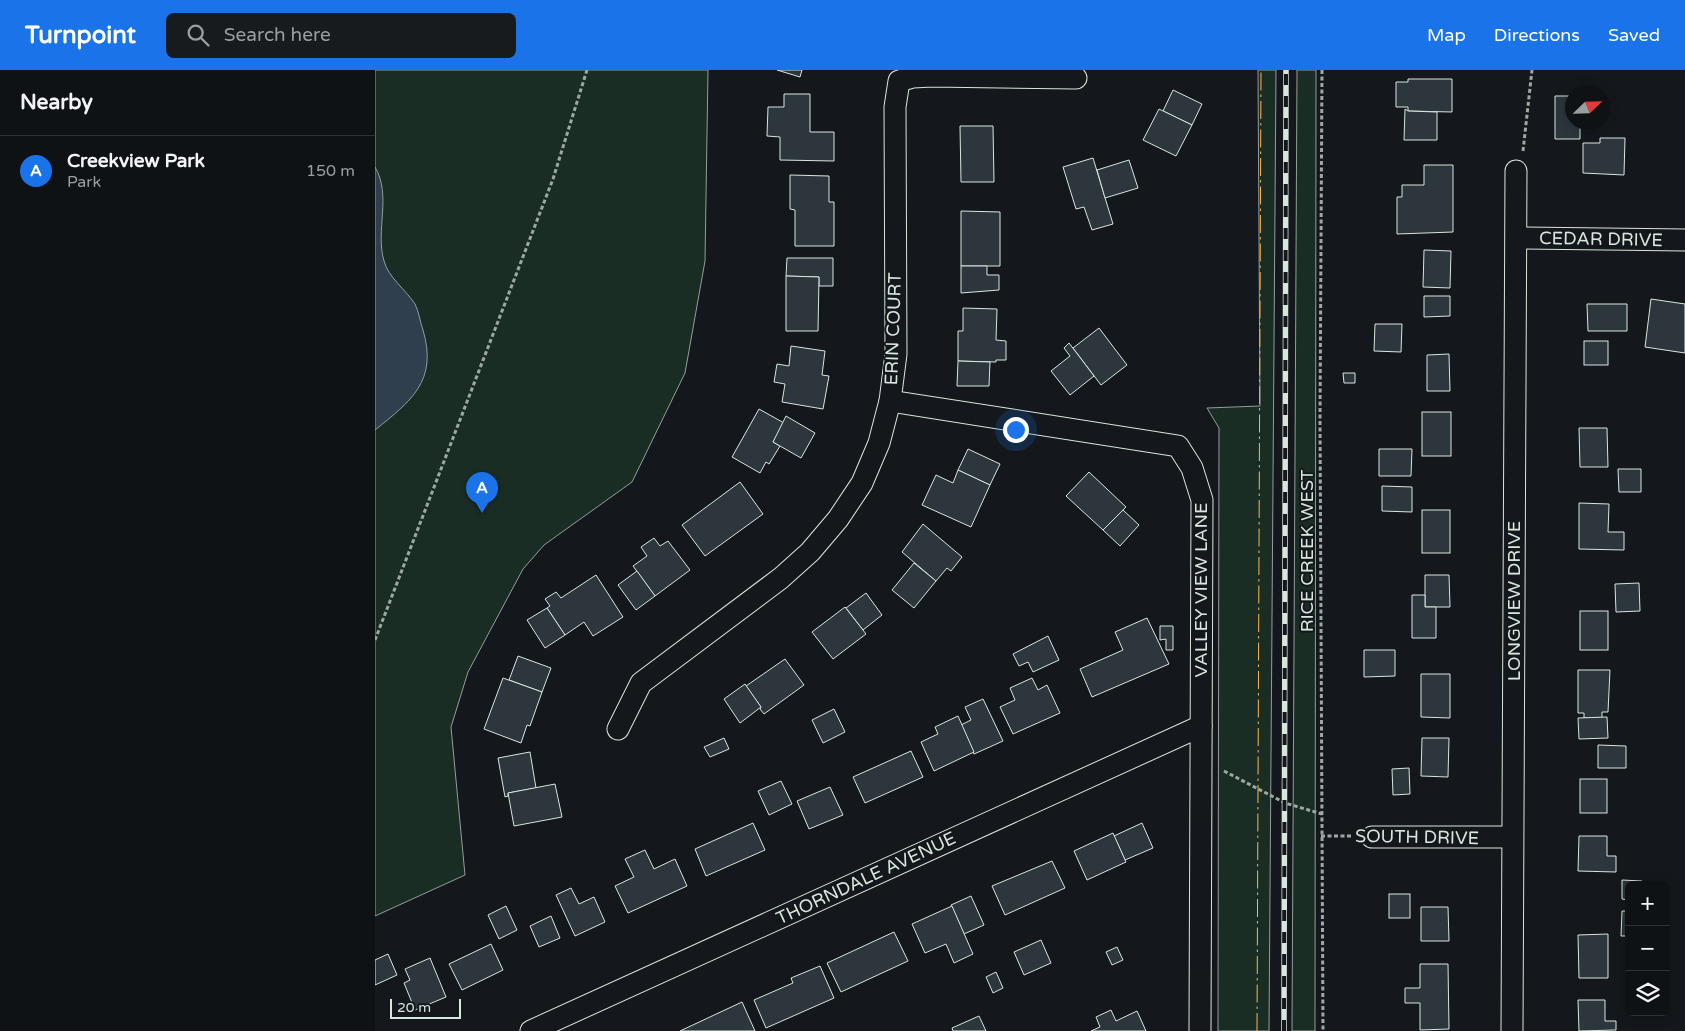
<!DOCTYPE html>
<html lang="en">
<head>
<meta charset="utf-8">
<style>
  body { margin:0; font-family:"Varela Round",sans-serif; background:#181b1e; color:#f1f3f6 }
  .controls { position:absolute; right:15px; bottom:15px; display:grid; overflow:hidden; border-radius:8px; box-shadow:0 2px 12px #0003 }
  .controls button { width:45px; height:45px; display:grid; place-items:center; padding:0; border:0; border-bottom:1px solid #2f3234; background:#0f1215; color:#f1f3f6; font:25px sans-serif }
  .compass { position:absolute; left:1190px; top:15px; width:45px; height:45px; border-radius:50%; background:#0f1215; box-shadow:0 2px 12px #0003; rotate:67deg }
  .scale { position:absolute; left:15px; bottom:12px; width:71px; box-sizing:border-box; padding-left:5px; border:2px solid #d8e6dc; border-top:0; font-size:14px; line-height:18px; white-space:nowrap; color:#d8e6dc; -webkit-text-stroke:4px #14181c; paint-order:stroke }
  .you { position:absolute; left:640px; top:359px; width:18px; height:18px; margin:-12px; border:4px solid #fff; border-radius:50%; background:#1a73e8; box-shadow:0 0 0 8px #1a73e833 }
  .badge { display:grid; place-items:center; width:32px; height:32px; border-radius:50%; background:#1a73e8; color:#fff; font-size:16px; font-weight:700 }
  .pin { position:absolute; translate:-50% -41px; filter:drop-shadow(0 1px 2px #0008) }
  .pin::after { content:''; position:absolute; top:26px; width:18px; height:15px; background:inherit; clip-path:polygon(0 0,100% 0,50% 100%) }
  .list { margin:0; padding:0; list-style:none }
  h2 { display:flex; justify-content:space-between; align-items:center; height:65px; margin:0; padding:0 20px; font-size:21px }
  h2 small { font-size:16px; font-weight:400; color:#9b9ea0 }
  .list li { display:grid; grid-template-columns:32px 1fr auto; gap:15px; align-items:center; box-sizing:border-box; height:70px; padding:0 20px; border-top:1px solid #2f3234 }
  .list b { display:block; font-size:19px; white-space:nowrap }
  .list p { margin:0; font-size:16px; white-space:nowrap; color:#9b9ea0 }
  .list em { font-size:16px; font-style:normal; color:#9b9ea0 }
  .icon { flex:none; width:28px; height:28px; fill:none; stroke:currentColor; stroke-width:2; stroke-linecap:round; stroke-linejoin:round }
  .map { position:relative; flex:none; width:1310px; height:961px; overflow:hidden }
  header { display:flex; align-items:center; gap:30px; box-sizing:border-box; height:70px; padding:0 25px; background:#1a73e8; color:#fff }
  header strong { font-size:24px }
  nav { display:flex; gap:28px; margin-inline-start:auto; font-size:18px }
  .search { width:350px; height:45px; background:#181b1e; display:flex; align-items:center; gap:12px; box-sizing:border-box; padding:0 18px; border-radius:8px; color:#9b9ea0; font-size:19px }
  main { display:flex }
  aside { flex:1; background:#0f1215 }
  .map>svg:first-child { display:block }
  .green { fill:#1a2d24; stroke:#939e99 }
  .water { fill:#2f3f4d; stroke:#939e99 }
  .building { fill:#2c363c; stroke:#d8e6dc }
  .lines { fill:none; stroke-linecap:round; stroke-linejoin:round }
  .street-casing { stroke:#d8e6dc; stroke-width:23 }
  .path { stroke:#9da8a2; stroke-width:3; stroke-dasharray:4 2.5; stroke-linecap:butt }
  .street { stroke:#14181c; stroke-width:21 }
  .rail-casing { stroke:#d8e6dc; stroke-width:5.5 }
  .rail { stroke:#14181c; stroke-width:4; stroke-dasharray:11; stroke-linecap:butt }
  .power { stroke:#ffb74d; stroke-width:1; stroke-dasharray:18 4 2.5 4; stroke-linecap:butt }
  .labels { text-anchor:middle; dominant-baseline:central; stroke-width:4; stroke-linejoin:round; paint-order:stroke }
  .street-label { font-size:18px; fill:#d8e6dc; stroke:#14181c }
</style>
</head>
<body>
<header>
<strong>Turnpoint</strong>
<div class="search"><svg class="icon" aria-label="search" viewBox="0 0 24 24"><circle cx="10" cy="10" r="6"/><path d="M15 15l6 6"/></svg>Search here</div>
<nav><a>Map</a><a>Directions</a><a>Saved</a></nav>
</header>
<main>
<aside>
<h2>Nearby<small></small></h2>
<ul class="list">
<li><span class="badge">A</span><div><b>Creekview Park</b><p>Park</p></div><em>150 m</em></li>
</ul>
</aside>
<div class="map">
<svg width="1310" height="961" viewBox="0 0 1310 961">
  <rect width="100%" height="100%" fill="#14181c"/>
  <g class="green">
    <path d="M0,0H333L330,191L310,303L257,412L169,475L148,499L93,602L76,657L90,805L0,846Z"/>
    <path d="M883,0H901L894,961H843L844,358L832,338L885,336Z"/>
    <path d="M922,0H941L940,961H917Z"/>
  </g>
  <path class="water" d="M0,97C17,126 0,160 9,191C13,207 31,220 40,234C44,242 45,252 48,260C63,311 36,331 0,360Z"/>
  <g class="building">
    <path d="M402,0H427L425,7Z"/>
    <path d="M1033,9H1077V42L1033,41V37H1021V12H1033Z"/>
    <path d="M798,20L827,34L817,55L788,41Z"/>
    <path d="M409,24H435V62H459V91L405,90V67L392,66L393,37H409Z"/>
    <path d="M1180,26H1198V52H1205V69H1180Z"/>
    <path d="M784,39L817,55L801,86L768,70Z"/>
    <path d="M1030,39L1033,41L1062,42V70H1029Z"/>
    <path d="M585,56H618L619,112H586Z"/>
    <path d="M1225,68H1250L1249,105L1208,103V73H1225Z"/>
    <path d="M718,88L738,154L717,160L709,137L701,139L688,97Z"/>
    <path d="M754,90L763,118L730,128L722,100Z"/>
    <path d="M1049,95H1078V162L1022,164V127H1027V115H1049Z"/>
    <path d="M415,105L454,106V132H459V176H420V140L415,139Z"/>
    <path d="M586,141L625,142V196H586Z"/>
    <path d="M1049,180L1076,181L1075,218L1048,217Z"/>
    <path d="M412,188H458V216H444V207L411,206Z"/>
    <path d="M586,196H612V205H624V220L586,223Z"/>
    <path d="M411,206L444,207L443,261H411Z"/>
    <path d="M1049,226H1075V246L1049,247Z"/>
    <path d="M1276,229L1310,234V283L1270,277Z"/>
    <path d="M1212,234H1252V261H1213Z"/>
    <path d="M588,238L622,239L621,270L631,271V290H621V292L583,291V261H588Z"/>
    <path d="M1000,254H1027L1026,282L999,281Z"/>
    <path d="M724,258L752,295L726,315L698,278Z"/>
    <rect x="1209" y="271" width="24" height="24"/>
    <path d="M694,273L719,306L695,325L676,301L695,286L689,278Z"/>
    <path d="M416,276L450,281L447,305L454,306L448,339L407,332L410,314L399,312L402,294L414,296Z"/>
    <path d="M1074,284L1075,321H1052V285Z"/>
    <path d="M583,291L615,292L614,316H582Z"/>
    <path d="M968,303H980V313H969Z"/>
    <path d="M384,339L409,353L398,372L405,376L394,394L391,392L385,403L357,387Z"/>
    <rect x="1047" y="342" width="29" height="44"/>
    <path d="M411,346L440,363L426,388L398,372Z"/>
    <path d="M1204,358H1232L1233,397H1205Z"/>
    <path d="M593,379L625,394L615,415L583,400Z"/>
    <path d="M1004,379H1037L1036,406H1004Z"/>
    <path d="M1243,399H1266V422H1244Z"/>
    <path d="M583,400L615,415L596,457L547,435L561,405L578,413Z"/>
    <path d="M714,402L751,437L728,460L691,426Z"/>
    <path d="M365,412L388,444L330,486L307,455Z"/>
    <path d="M1007,416L1037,417V442L1007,441Z"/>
    <path d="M1204,433L1234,434L1233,462H1249V480L1204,479Z"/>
    <path d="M748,440L764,455L745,476L728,460Z"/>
    <rect x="1047" y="440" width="28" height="43"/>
    <path d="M548,454L587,487L576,501L572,498L561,511L527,482Z"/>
    <path d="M279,468L285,476L293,471L315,500L280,526L258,496L272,486L266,477Z"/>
    <path d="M539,493L561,511L539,538L517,520Z"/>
    <path d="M262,501L280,526L261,540L243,515Z"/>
    <path d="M221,505L248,547L218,566L209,552L190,565L172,538L175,536L170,529L181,522L186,528Z"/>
    <path d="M1050,505H1074L1075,537H1050Z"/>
    <path d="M1264,513L1265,541L1241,542L1240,514Z"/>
    <path d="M491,523L507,545L488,560L471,538Z"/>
    <path d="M1037,525H1050V537H1061V568H1037Z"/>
    <path d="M470,537L491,564L458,589L437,562Z"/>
    <path d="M172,538L190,565L170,578L152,550Z"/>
    <rect x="1205" y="541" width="28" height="39"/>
    <path d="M772,548L794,594L717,627L705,599L748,580L740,562Z"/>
    <path d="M785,556H798V580H791V569L785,570Z"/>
    <path d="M673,566L684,590L658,602L653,592L644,596L638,584Z"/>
    <path d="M989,580H1020V606L989,607Z"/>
    <path d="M143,586L176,598L167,622L134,610Z"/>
    <path d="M410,589L429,615L389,644L385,639L386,637L371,616Z"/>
    <path d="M1203,600H1235L1233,642H1227V648H1209V643H1203Z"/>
    <path d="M1046,604H1075V648L1046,647Z"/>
    <path d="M128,608L167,622L155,656L152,655L146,673L109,659Z"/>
    <path d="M657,608L663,620L672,615L685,643L638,664L625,637L640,630L635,618Z"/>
    <path d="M370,614L386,637L365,653L349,629Z"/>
    <path d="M608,629L628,671L599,684L586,655L596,650L590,637Z"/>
    <path d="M459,639L470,662L448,673L437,650Z"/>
    <path d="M583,646L599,682L559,701L546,672L563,664L560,657Z"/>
    <path d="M1232,647L1233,668L1204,669L1203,648Z"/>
    <path d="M349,668L354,679L335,687L329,677Z"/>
    <path d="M1047,668H1074L1073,707L1046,706Z"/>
    <path d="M1223,675L1251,676V698H1223Z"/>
    <path d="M536,681L548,707L490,733L478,707Z"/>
    <path d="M155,682L161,718L133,723V726L130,727L123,688Z"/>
    <path d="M1034,698L1035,724L1018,725L1017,699Z"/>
    <rect x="1205" y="709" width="27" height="34"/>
    <path d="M406,711L417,734L394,745L383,721Z"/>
    <path d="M180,714L187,747L139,756L133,723Z"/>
    <path d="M455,717L468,745L434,759L422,731Z"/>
    <path d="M378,753L390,780L331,806L320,779Z"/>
    <path d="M767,753L778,778L750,790L739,766Z"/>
    <path d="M738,763L751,792L712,810L699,781Z"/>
    <path d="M1204,766H1232V786H1241V802L1203,801Z"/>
    <path d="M270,780L279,799L300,789L312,816L253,843L240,816L259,807L250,789Z"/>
    <path d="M677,791L690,818L630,845L617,816Z"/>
    <path d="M1247,810L1267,811V815H1254V830L1247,829Z"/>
    <path d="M196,818L204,834L219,827L230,852L200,866L181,825Z"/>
    <rect x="1014" y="824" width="21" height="24"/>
    <path d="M596,826L609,855L589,864L576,835Z"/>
    <path d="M131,836L142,860L124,869L113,845Z"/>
    <path d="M577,836L598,884L579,893L571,874L550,883L537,854Z"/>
    <path d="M1046,837H1073L1074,871H1046Z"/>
    <path d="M1247,841H1254V866H1246Z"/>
    <path d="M176,846L185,868L164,877L155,856Z"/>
    <path d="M519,862L533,891L466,922L452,893Z"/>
    <path d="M1233,864V908H1204L1203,865Z"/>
    <path d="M666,870L676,893L649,905L639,882Z"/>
    <path d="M116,874L128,900L87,920L74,894Z"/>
    <path d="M742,877L748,890L737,895L731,882Z"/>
    <path d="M13,884L22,905L0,915V890Z"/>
    <path d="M55,888L71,927L40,940L29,913L35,910L30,899Z"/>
    <path d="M1045,894H1073L1074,959L1045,960V933H1030V918H1045Z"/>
    <path d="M445,896L459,928L391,958L379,930L418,913L416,908Z"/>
    <path d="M621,902L628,918L618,923L611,907Z"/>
    <path d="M1203,930H1230V951H1241V960L1204,961Z"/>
    <path d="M367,932L380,961H305Z"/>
    <path d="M736,940L741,951L762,941L771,961H716L725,957L721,947Z"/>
    <path d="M604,946L611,961H578L577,958Z"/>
  </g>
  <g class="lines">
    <g class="street-casing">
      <g id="street">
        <path d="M1142,168L1310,170"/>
        <path d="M515,331L803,376L817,398L827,430L825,961"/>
        <path d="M243,659L266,613L406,508L435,482L463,449L487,413L504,373L515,331L521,284L520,37L524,11L538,7L557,6L701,8"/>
        <path d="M997,767H1137"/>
        <path d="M156,961L826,656"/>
        <path d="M1137,961L1141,101"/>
      </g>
    </g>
    <g class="path">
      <path d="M947,0L945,349L948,961"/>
      <path d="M1148,81L1157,0"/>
      <path d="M0,570L178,109L212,0"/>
      <path d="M849,701L910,733L947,744"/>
      <path d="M946,766H976"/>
    </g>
    <use href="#street" class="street"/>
    <g class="rail-casing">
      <path id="rail" d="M909,961L911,0"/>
    </g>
    <use href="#rail" class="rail"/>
    <path class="power" d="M882,961L886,0"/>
  </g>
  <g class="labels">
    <g class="street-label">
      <text transform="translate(1226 169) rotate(1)">CEDAR DRIVE</text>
      <text transform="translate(518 259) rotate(-88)">ERIN COURT</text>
      <text transform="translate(932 481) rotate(-90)">RICE CREEK WEST</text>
      <text transform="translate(826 520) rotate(-90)">VALLEY VIEW LANE</text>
      <text transform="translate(1139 531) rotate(-90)">LONGVIEW DRIVE</text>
      <text transform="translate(1042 767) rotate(1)">SOUTH DRIVE</text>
      <text transform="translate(491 808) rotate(-25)">THORNDALE AVENUE</text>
    </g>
  </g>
</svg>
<div class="controls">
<button>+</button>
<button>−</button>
<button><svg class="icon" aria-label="layers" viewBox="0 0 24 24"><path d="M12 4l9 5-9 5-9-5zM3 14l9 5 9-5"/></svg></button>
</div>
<svg class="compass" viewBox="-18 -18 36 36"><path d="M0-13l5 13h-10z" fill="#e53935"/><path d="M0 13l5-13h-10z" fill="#9b9ea0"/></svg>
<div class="scale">20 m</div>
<div class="you"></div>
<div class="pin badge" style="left:107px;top:443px">A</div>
</div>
</main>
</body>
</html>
